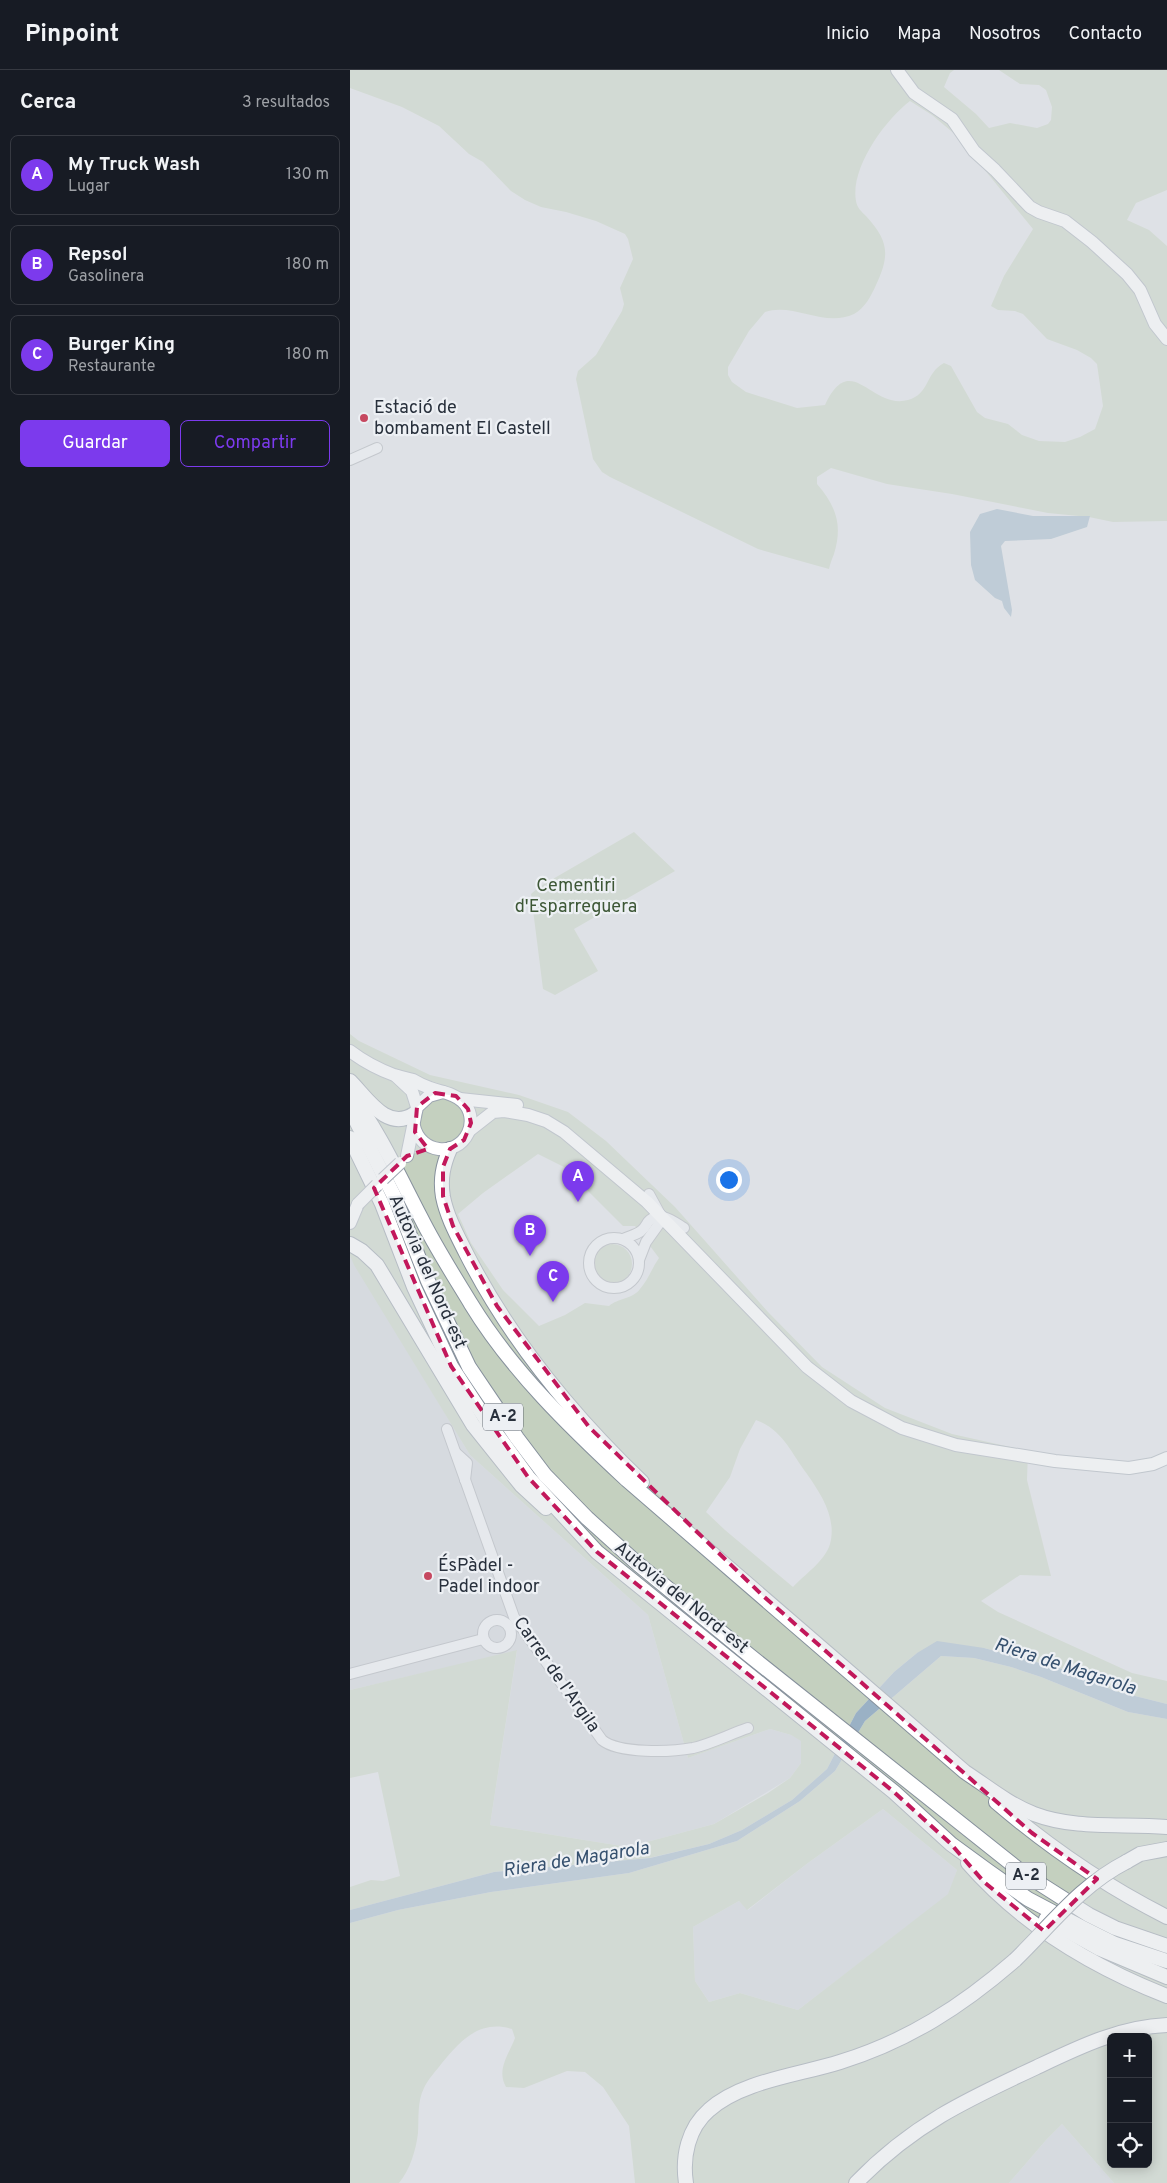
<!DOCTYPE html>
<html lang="es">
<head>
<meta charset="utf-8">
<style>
  body { margin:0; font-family:Overpass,sans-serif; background:#20242c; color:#f1f3f6 }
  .controls { position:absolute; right:15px; bottom:15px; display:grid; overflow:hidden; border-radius:8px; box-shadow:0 2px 12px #0003 }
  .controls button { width:45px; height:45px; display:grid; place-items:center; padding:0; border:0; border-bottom:1px solid #363941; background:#171b24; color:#f1f3f6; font:25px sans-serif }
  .you { position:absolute; left:378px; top:1109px; width:18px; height:18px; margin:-12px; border:4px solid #fff; border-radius:50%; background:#1a73e8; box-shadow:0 0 0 8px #1a73e833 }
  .badge { display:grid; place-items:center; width:32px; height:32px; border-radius:50%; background:#7c3aed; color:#fff; font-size:16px; font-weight:700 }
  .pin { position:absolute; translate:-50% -41px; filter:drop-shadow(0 1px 2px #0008) }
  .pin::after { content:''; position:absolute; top:26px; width:18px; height:15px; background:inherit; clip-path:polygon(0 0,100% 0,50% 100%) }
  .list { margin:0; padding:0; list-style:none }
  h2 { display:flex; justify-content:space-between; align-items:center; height:65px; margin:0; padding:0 20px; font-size:21px }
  h2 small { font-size:16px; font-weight:400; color:#9ea1a6 }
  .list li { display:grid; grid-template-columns:32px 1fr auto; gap:15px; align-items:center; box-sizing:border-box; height:80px; margin:0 10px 10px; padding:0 10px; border:1px solid #363941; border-radius:8px }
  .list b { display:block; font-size:19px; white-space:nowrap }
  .list p { margin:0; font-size:16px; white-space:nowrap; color:#9ea1a6 }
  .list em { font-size:16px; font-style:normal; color:#9ea1a6 }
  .actions { display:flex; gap:10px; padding:15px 20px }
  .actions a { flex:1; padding:11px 0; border:1px solid #7c3aed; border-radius:8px; text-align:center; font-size:18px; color:#7c3aed }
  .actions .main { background:#7c3aed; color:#fff }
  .icon { flex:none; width:28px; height:28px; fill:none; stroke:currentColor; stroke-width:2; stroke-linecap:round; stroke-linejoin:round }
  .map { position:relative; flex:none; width:817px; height:2113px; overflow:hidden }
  header { display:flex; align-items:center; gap:30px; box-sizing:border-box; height:70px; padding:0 25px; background:#171b24; border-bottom:1px solid #363941 }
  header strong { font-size:24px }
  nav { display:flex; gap:28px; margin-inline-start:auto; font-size:18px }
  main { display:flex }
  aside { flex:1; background:#171b24 }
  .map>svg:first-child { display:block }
  .built { fill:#ccd1d8 }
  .green { fill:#c4d0bf; fill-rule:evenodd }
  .water { fill:#9ab1c5 }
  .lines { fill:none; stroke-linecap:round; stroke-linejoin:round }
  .minor-casing { stroke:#a4a8b0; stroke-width:12 }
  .major-casing { stroke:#9ea6b1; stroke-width:14 }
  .highway-casing { stroke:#86909c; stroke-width:16 }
  .minor { stroke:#f0f2f5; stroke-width:10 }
  .major { stroke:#fff; stroke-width:12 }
  .highway { stroke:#fff; stroke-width:14 }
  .major-bridge-casing { stroke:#9ea6b1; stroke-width:14; stroke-linecap:butt }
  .highway-bridge-casing { stroke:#86909c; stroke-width:16; stroke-linecap:butt }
  .major-bridge { stroke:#fff; stroke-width:12 }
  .highway-bridge { stroke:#fff; stroke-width:14 }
  .marked { fill:none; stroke:#c2185b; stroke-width:4; stroke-dasharray:10 6; stroke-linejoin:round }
  .poi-dot { fill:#c64860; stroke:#edf0f4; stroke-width:2 }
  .labels { text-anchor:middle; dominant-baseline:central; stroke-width:4.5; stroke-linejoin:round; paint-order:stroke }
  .shield { fill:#edf0f4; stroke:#636a73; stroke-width:1 }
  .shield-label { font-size:16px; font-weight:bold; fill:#28303c }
  .poi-label { font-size:18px; fill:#28303c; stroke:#edf0f4; text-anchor:start }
  .park-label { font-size:18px; fill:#3d5736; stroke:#edf0f4 }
  .street-label { font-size:18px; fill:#28303c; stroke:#edf0f4 }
  .water-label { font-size:19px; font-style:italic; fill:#35506e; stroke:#edf0f4 }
</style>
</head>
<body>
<header>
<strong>Pinpoint</strong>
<nav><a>Inicio</a><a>Mapa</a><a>Nosotros</a><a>Contacto</a></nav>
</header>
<main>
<aside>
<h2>Cerca<small>3 resultados</small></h2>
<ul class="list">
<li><span class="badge">A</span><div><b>My Truck Wash</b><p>Lugar</p></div><em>130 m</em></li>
<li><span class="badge">B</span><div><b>Repsol</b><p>Gasolinera</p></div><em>180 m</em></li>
<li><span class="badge">C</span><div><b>Burger King</b><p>Restaurante</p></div><em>180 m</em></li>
</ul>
<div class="actions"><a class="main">Guardar</a><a>Compartir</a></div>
</aside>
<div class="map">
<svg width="817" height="2113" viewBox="0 0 817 2113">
  <rect width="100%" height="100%" fill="#dee1e6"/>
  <g class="built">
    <path d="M0,1186L120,1385L298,1545L338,1688L420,1659L441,1665L451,1670V1693L440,1708L364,1754L278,1777L140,1755L167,1581L0,1620Z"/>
    <path d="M533,1739L607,1800L599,1824L448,1940L390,1923L359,1932L345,1911L343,1857L389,1831L398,1840L458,1793Z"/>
    <path d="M712,2054L764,2113H659L697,2069Z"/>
  </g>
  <g class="green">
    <path d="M0,0H604L600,3L594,17L626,44L639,58L660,53L687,58L698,54L701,50L702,37L696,20L689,15L670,14L649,0H817V120L786,133L777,150L799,160L817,176V451L763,452L739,447L698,443L602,424L537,414L481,398L467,407V414C486,436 493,455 484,484C482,489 480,494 479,499L408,479L260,407L252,402L243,389L226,309L228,301L246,285L272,241L274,234L270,218L283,189L278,169L275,164L246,151L216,142L191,137L175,130L161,121L133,92L119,84L89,56L52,37L0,18ZM560,31L582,45L607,66L683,159L654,206L641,236L648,240L665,241L673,244L697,269L727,280L741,288L747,294L753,336L745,359L730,367L715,372L689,371L672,365L658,354L635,348L627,342L601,296L594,293C575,303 580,324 558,330C521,340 501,279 475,335L447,338L396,322L382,312L378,305V297L399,261L415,242C443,232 474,258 504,244C515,238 521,226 526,215C540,185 539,171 516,146C512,142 507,138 506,131C500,98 535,50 560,31Z"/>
    <path d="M284,762L325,801L224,859L248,901L205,925L193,919L181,824L189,817Z"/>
    <path d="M0,964L9,971L80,1005L169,1025L218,1042L256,1071L325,1137L418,1242L472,1297L535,1338L602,1364L678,1381L677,1410L701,1506L670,1505L631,1531L648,1542L782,1603L817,1611V1634L765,1621L716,1600L634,1578L567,1583L544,1602L506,1643L477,1699L442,1730L392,1760L359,1774L299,1788L144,1802L0,1840V1817L21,1810L33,1811L50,1806L28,1702L0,1708V1620L167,1580L140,1755L278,1777L364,1754L418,1723L440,1708L451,1693V1671L441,1665L420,1659L338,1688L298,1545L120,1385L4,1195L0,1186ZM188,1084L214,1097L273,1156H285L309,1188C302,1198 298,1210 290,1219C283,1229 268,1228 259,1236L235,1233L215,1245L189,1256L153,1220L121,1173L108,1144L133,1123ZM406,1350C433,1360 441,1383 457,1404C471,1424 487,1448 480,1474C475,1491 454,1505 443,1517L375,1460L356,1442L380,1407L390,1379Z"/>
    <circle cx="262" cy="1194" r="20"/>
    <path d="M591,1586L624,1588L661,1597L691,1607L778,1642L817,1649V2113H764L712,2054L697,2069L659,2113H285L279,2056L253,2017L235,2002L217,2001L174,2018L156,2017C146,2000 159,1984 165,1968L162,1959C130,1949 110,1971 92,1993C86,2001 78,2009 74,2018C67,2032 69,2048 68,2063C66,2080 60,2100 49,2113H0V1853L48,1840L141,1822L279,1803L387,1771L450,1731L485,1701L515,1651ZM533,1739L607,1800L598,1824L448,1940L390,1923L359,1932L345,1911L343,1857L389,1831L397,1840L458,1793ZM761,1967H798V2094H761Z"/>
  </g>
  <g class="water">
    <path d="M647,439L683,446H740L737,457L701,469L655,471L651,476L662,540L661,547L654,538L652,531L645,528L625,510L621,495L620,462L630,444Z"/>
    <path d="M587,1571L634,1578L716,1600L765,1621L817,1634V1649L778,1642L691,1607L661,1597L624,1588L591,1586L515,1651L485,1701L450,1731L387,1771L279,1803L141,1822L48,1840L0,1853V1840L144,1802L300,1788L359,1774L392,1760L442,1730L477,1699L506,1643L544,1602L567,1583Z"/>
  </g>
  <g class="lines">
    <g class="minor-casing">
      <g id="minor">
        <path d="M0,390L27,378"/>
        <circle cx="264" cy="1193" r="25"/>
        <path d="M273,1169C279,1166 286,1165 291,1161C295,1158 296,1155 298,1152C309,1139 324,1152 334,1158"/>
        <path d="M289,1190L296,1172L311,1151V1146L299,1124"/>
        <path d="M97,1359L164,1547L252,1670C269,1684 321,1682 343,1678C361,1674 380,1664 398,1658"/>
        <path d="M106,1383L117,1393L115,1410"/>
        <circle cx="147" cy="1564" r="14"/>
        <path d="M0,1604L133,1569"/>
      </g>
    </g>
    <g class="major-casing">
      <g id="major">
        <path d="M547,0L564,23L602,49L624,81L645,100L680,137L689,142L715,151L742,172L777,204L790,220L805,254L817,269"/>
        <path d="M0,981C13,991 28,999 44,1005C50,1007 57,1008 63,1010C68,1013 74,1016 80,1018C91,1022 103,1023 112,1031C121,1039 123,1052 118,1063C106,1088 70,1083 64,1056"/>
        <path d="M47,1007L62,1021L67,1037"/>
        <path d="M110,1029L167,1035"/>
        <path d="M120,1060L143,1042L154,1041L178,1045L196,1051L214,1062L297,1132L457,1297L501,1331L552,1358L606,1375L705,1391L779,1398L803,1394L817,1388"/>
        <path d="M57,1086L67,1037L79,1026L93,1022"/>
        <path d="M0,1153L8,1134"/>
      </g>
    </g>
    <g class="highway-casing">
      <g id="highway">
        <path d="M0,1011C17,1028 37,1062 64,1044"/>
        <path d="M0,1023C29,1061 49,1106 71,1148C86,1178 104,1206 121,1234C162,1301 220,1357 277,1410L615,1702C638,1717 658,1734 684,1744C726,1760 773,1753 817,1757"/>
        <path d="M0,1039L45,1128L78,1211L119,1297L167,1368L195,1405L237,1448L288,1494L399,1585L673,1803L739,1845L765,1858L817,1876"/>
        <path d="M0,1068L32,1134L64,1217L101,1296L137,1351L178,1407L247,1482L544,1722L601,1774L638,1801L678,1829L731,1857L765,1874L817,1891"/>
        <path d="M100,1079C93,1095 90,1109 93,1127C97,1147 107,1165 116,1183C159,1268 223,1346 292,1412"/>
        <path d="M0,1174L12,1181L27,1195L123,1355L171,1415L196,1438"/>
        <path d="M646,1732C700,1778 753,1815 817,1847"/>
        <path d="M776,1792L790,1784L817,1779"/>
        <path d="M618,1793C672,1855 741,1896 817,1926"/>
        <path d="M696,1849L748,1878L817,1907"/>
        <path d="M336,2113C332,2087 338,2058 359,2040C391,2011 449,2005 490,1992C558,1971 612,1936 665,1890"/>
        <path d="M506,2113C562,2055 616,2030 687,1997C729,1977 770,1957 817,1955"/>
      </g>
    </g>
    <use href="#minor" class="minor"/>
    <use href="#major" class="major"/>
    <use href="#highway" class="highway"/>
    <g class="major-bridge-casing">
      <g id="major-bridge">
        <path d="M33,1109L50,1093"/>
        <path d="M8,1134L27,1115"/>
      </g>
    </g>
    <g class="highway-bridge-casing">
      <path id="highway-bridge" d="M665,1890C701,1855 731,1815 776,1792"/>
    </g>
    <use href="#major-bridge" class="major-bridge"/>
    <use href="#highway-bridge" class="highway-bridge"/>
  </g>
  <path d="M0 0H817V2113H0ZM85,1023L106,1026L118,1039L121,1053L114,1070L100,1079L93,1097V1126L103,1156L147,1236L239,1357L411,1524L682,1763L747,1809L694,1861L634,1812L601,1774L544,1722L247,1482L178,1407L101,1296L24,1118L57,1086L78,1079L65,1062L67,1037Z" fill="#dee1e6" fill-opacity=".55" fill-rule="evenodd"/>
  <path class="marked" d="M85,1023L106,1026L118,1039L121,1053L114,1070L100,1079L93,1097V1126L103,1156L147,1236L239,1357L411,1524L682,1763L747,1809L694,1861L634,1812L601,1774L544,1722L247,1482L178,1407L101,1296L24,1118L57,1086L78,1079L65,1062L67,1037Z"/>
  <g class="poi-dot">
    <circle cx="14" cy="348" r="5"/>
    <circle cx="78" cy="1506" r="5"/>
  </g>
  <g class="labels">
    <g class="shield">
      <rect x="133" y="1333.5" width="40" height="27" rx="4"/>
      <rect x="656" y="1792.5" width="40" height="27" rx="4"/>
    </g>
    <g class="shield-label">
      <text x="153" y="1347">A-2</text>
      <text x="676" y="1806">A-2</text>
    </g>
    <g class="poi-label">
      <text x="24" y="338">Estació de<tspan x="24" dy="21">bombament El Castell</tspan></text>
      <text x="88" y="1496">ÉsPàdel -<tspan x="88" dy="21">Padel indoor</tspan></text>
    </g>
    <g class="park-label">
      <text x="226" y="816">Cementiri<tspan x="226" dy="21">d'Esparreguera</tspan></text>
    </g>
    <g class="street-label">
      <text transform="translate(77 1202) rotate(66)">Autovia del Nord-est</text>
      <text transform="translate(331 1528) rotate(39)">Autovia del Nord-est</text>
      <text transform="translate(206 1605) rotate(55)">Carrer de l'Argila</text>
    </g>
    <g class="water-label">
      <text transform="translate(715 1597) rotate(18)">Riera de Magarola</text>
      <text transform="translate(226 1790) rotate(-9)">Riera de Magarola</text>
    </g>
  </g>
</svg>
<div class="controls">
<button>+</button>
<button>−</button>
<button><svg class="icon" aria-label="locate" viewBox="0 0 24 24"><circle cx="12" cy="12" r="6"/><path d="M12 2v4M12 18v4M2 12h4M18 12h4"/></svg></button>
</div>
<div class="you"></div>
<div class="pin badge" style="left:228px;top:1132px">A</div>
<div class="pin badge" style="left:180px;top:1186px">B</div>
<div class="pin badge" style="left:203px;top:1232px">C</div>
</div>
</main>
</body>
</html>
